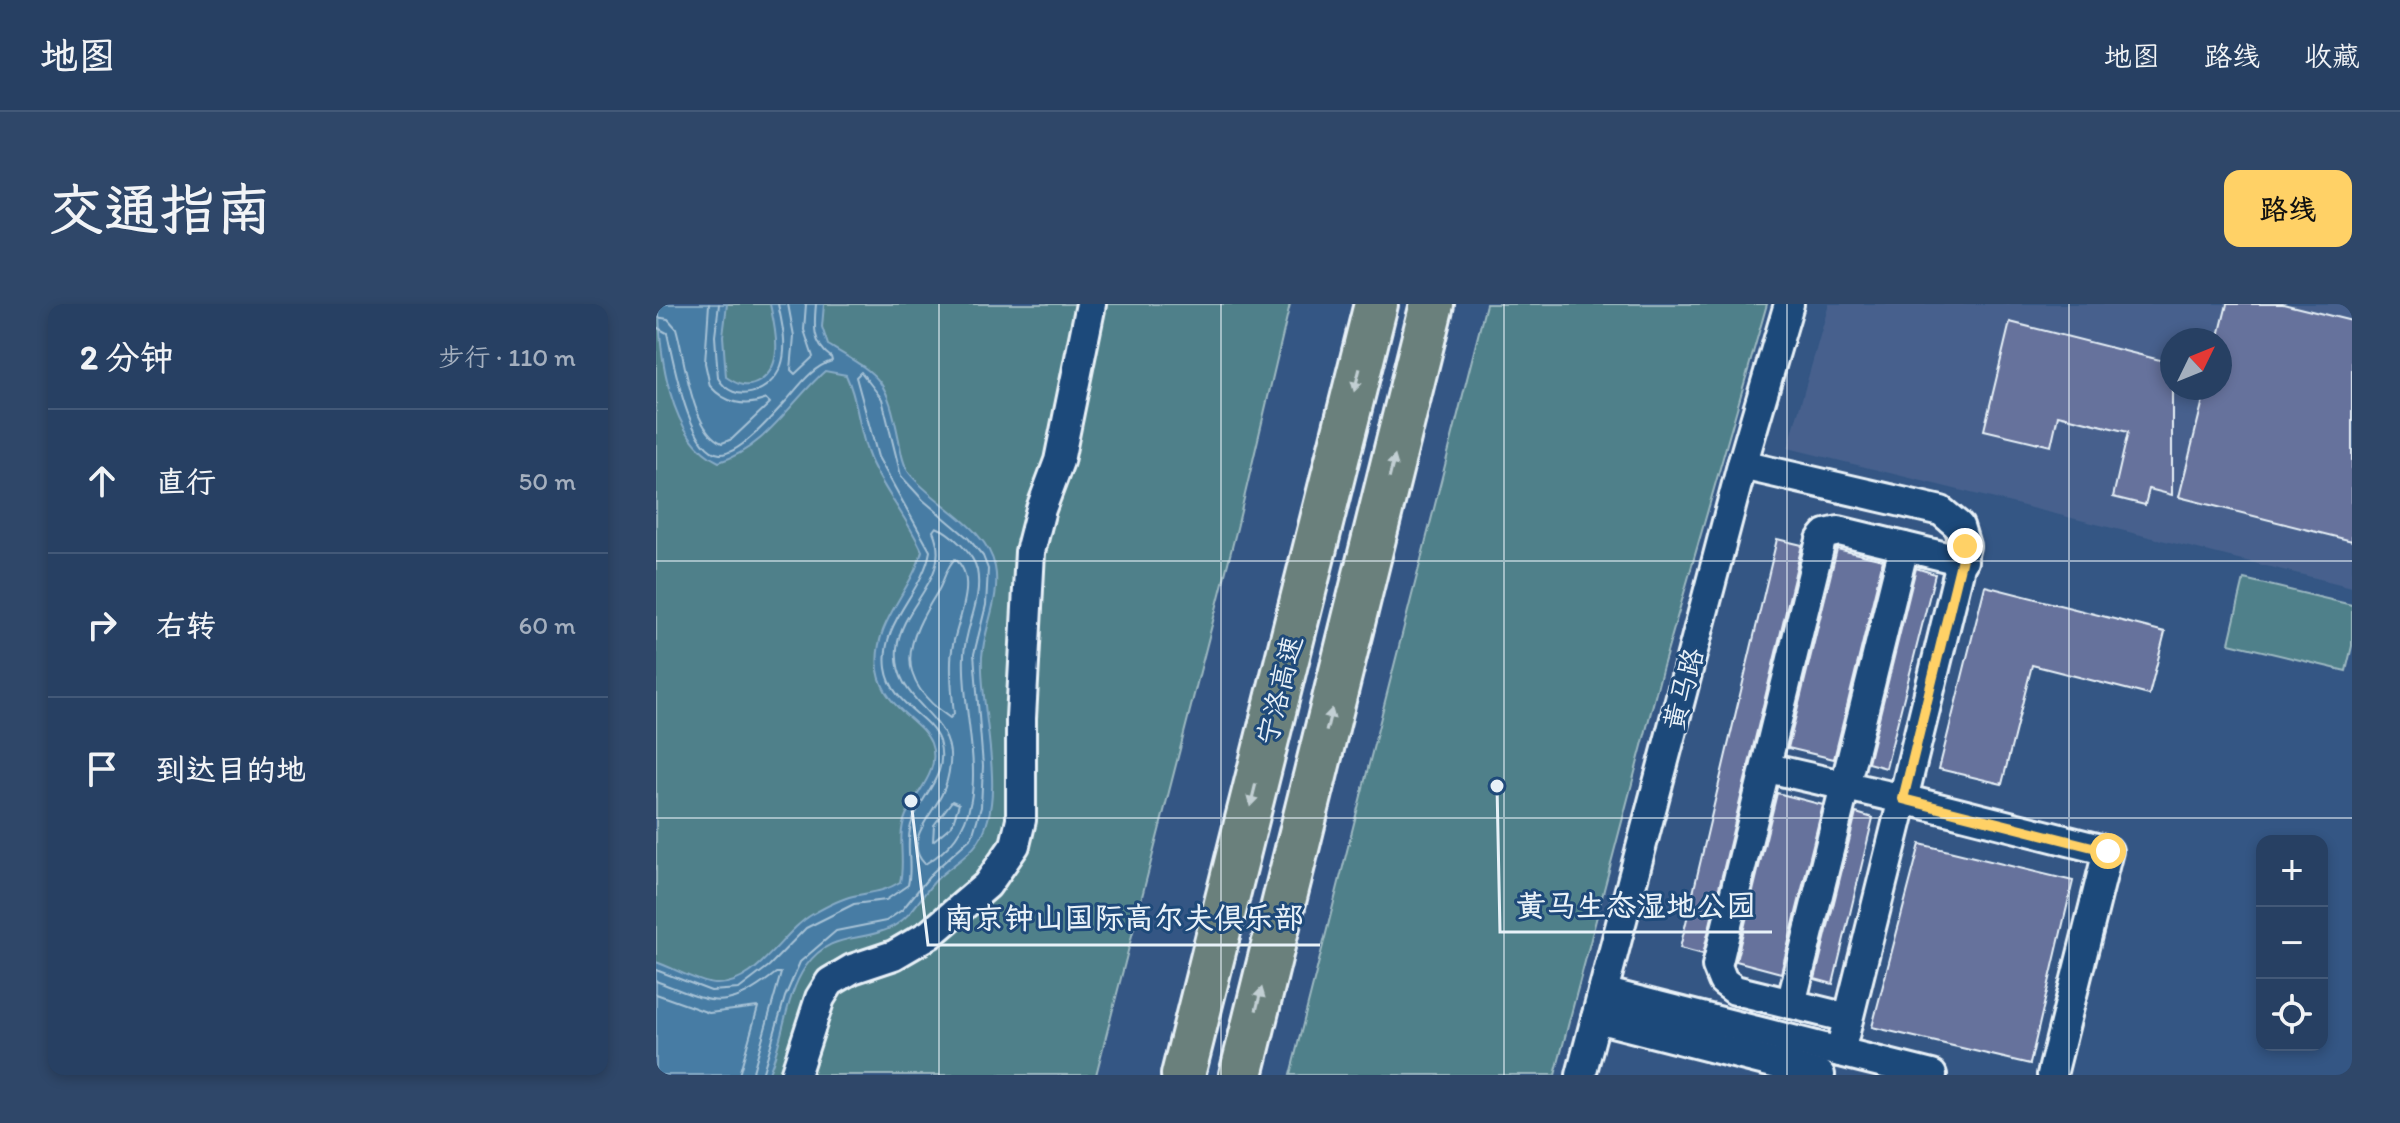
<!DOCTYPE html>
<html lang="zh">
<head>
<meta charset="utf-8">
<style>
  body { margin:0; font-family:Itim,"LXGW WenKai TC",sans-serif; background:#2f4769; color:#f1f3f6 }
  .controls { position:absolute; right:24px; bottom:24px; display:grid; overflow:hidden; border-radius:16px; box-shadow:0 4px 12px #0003 }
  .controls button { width:72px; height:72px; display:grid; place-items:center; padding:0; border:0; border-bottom:2px solid #435978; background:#274063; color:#f1f3f6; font:40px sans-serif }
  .compass { position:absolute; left:1504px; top:24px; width:72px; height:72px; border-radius:50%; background:#274063; box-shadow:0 4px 12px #0003; rotate:47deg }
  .stop { position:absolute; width:24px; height:24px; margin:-18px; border:6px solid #ffd166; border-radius:50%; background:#fff }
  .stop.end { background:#ffd166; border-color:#fff; box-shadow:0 2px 8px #0008 }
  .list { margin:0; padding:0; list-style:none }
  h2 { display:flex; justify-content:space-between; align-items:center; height:104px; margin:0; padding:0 32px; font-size:34px }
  h2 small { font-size:26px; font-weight:400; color:#a4afbe }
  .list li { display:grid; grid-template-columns:52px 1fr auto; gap:24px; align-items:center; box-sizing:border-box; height:144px; padding:0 32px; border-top:2px solid #435978 }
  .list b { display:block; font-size:30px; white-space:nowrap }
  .list em { font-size:26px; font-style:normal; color:#a4afbe }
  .icon { flex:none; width:44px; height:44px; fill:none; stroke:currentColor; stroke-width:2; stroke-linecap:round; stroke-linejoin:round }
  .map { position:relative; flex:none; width:1696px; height:771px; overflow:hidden; border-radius:16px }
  header { display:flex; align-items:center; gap:48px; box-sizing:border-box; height:112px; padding:0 40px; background:#274063; border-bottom:2px solid #435978 }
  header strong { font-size:38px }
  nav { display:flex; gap:44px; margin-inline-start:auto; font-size:28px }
  .intro { display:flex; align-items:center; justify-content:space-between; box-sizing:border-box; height:192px; padding:0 48px }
  h1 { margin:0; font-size:56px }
  .button { padding:20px 36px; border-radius:16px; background:#ffd166; color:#111; font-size:28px; font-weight:700 }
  main { display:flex; gap:48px; padding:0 48px }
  aside { flex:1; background:#274063; border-radius:16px; box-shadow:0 4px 12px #0003 }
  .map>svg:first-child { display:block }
  .built { fill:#46618d; fill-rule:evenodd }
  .green { fill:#50808a; stroke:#9cb8c1; stroke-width:2 }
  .water { fill:#467ca4; stroke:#87abc6; stroke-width:2 }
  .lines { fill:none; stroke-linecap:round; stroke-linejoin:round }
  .shore { stroke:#a7c2d6; stroke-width:2 }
  .building { fill:#66729c; stroke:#e8f1f8; stroke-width:2 }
  .minor-casing { stroke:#e8f1f8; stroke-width:34 }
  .highway-casing { stroke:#e8f1f8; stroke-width:48 }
  .minor { stroke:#1f4a7a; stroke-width:28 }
  .highway { stroke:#6a807c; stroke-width:42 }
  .oneway { fill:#c2cfd3 }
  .route { stroke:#ffd166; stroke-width:10 }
  .grid { fill:none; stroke:#e8f1f8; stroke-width:2; stroke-opacity:0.55 }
  .labels { text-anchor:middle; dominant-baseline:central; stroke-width:6; stroke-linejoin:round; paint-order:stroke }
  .street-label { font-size:28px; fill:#e8f1f8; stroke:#1f4a7a }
  .leader { fill:none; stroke:#e8f1f8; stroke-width:3 }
  .callout-dot { fill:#e8f1f8; stroke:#1f4a7a; stroke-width:3 }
  .callout-label { font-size:30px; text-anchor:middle; font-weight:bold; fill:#e8f1f8; stroke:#1f4a7a; stroke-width:6; stroke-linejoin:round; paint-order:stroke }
</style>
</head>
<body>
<header>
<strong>地图</strong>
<nav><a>地图</a><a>路线</a><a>收藏</a></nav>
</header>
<div class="intro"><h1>交通指南</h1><a class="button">路线</a></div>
<main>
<aside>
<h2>2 分钟<small>步行 · 110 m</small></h2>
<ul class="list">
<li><svg class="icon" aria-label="ahead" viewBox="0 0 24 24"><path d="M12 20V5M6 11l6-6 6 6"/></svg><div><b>直行</b></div><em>50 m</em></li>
<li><svg class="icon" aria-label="right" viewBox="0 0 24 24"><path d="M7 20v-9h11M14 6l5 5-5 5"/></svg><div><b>右转</b></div><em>60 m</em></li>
<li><svg class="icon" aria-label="arrive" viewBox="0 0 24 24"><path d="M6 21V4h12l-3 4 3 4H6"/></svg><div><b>到达目的地</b></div></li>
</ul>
</aside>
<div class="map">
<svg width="1696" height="771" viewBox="0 0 1696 771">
  <rect width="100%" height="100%" fill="#345684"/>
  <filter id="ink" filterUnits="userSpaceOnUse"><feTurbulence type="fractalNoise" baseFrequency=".0125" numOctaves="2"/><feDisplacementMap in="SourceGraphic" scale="16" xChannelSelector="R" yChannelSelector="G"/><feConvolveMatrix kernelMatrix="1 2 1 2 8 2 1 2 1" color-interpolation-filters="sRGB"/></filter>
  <g filter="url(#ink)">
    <path class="built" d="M1173,0H1696V283L1132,144ZM1516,36H1564V84H1516Z"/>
    <g class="green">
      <path d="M0,0H634L581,224L440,771H0Z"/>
      <path d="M830,0H1111L1006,366L899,771H634Z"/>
      <path d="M1588,275L1696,301V342L1690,367L1573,339Z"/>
    </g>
    <path class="water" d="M3,0H71L67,32L70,73C82,81 91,85 104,77C129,61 119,24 114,0H168L166,23L172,41C226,73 230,73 243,136C245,148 247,161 254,170C278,200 332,224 339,263C345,294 328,323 326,353C323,405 353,493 322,538C311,554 294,562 281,575C265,591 256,613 236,623C204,640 176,626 150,662C129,692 127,738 112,771H0V658C18,664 40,678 58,680C101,683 125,628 157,610C169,603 184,595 197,592C216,588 228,588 244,578C250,554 239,531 252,507C262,486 285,466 275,439C266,416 228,405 222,366C216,318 255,289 266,247C252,215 228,187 214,155C202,127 203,98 190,71L169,67C134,98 110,144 63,158C13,135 3,49 3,0Z"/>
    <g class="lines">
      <g class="shore">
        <path d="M63,0L59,32L62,74C78,102 115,89 125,62C132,43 126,19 122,0"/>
        <path d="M132,0L138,32L135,66L139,70L157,53L148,26L150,0"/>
        <path d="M0,13L12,15L20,24C29,53 35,127 66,139L76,135L114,99L110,95C89,104 69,99 54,82L49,59L53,0"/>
        <path d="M0,23L11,29C17,53 32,147 64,150C84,151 117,111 130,97C144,81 156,63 176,57L175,53C156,40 158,21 160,0"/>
        <path d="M280,223C294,228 318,250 321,266C327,296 309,323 308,351C304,424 349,515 269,560C246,538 277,510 286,490C290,482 293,469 294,460C299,408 236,401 241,344C246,299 297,274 277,227Z"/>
        <path d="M299,255C324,275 300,319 296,346C293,365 296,390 298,410L294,414C236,374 250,338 282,287C288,277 291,261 299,255Z"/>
        <path d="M296,497L303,500L296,521L277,537L278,521Z"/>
        <path d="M0,666L55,687L83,685L113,662L150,624L198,600L230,596L252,581C257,560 249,542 255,521C263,492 294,473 283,437C275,412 235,401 230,364C224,317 267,289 274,247L222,153L200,73L205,68L226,95L245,172L267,196L312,234L327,252L332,265L330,301L318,350L327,462L325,503L316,533L277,568L246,606L230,617L180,627L144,658L129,693L106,771"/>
        <path d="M0,677C57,699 68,710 120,669H125L96,771"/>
        <path d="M0,690L53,709L102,703L83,771"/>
      </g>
    </g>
    <g class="building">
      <path d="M1571,0H1627L1696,17V237L1523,193L1550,84H1564V28Z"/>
      <path d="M1354,18L1516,59V191L1493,185L1489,201L1457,193L1472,128L1402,111L1395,142L1328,126Z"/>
      <path d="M1121,235L1146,241L1047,650L1024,644Z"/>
      <path d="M1181,245L1227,256L1178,455L1132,444Z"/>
      <path d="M1260,264L1279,270L1230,464L1212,459Z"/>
      <path d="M1329,282L1509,328L1493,391L1376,361L1346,480L1283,465Z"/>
      <path d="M1121,489L1167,501L1125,669L1080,657Z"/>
      <path d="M1200,509L1217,514L1177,680L1159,675Z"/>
      <path d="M1264,540L1417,577L1374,760L1216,723Z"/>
    </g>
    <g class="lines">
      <g class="minor-casing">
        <g id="minor">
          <path d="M1086,161L1285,207L1303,222L1309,242L1247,495L1112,464"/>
          <path d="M947,688L1184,748L1247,495L1452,547L1396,771"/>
          <path d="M1135,700L1248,243"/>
          <path d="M940,714L1164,771"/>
          <path d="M1192,714L1079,686L1067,677L1061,662L1165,236L1170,230L1183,227L1307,257"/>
          <path d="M1184,748L1276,771"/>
          <path d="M139,771L164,694L174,678L196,665L238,651L274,630L331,581L359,541L365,516V414L374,248L385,205L403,157L435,0"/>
          <path d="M925,771L1086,161L1133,0"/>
        </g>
      </g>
      <g class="highway-casing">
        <g id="highway">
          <path d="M527,771L720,0"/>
          <path d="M585,771L776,0"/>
        </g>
      </g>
      <use href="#minor" class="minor"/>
      <use href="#highway" class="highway"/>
    </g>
    <defs><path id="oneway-solid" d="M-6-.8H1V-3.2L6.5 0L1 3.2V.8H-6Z" transform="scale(2)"/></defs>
    <g class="oneway">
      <use href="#oneway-solid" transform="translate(701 76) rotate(104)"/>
      <use href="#oneway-solid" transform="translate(736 163) rotate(-76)"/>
      <use href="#oneway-solid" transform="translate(673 416) rotate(-76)"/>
      <use href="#oneway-solid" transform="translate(597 491) rotate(104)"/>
      <use href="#oneway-solid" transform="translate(603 695) rotate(-76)"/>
    </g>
  </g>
  <g class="lines" filter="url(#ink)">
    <path class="route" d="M1309,242L1247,495L1452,547"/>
  </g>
  <path class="grid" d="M283,0V771M565,0V771M848,0V771M1131,0V771M1413,0V771M0,257H1696M0,514H1696"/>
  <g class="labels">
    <g class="street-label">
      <text transform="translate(1027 385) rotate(-75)">黄马路</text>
      <text transform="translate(623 386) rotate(-76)">宁洛高速</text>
    </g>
  </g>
  <path class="leader" d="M841 482L844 628H1116M255 497L272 641H664"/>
  <g class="callout-dot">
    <circle cx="841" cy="482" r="8"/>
    <circle cx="255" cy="497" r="8"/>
  </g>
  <g class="callout-label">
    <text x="980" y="612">黄马生态湿地公园</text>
    <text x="468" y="624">南京钟山国际高尔夫俱乐部</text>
  </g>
</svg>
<div class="controls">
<button>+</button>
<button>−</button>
<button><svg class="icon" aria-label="locate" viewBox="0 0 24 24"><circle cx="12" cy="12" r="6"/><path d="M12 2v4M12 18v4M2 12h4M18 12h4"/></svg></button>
</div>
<svg class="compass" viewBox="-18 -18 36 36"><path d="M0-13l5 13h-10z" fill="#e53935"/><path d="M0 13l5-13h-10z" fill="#a4afbe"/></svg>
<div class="stop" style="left:1452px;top:547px"></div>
<div class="stop end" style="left:1309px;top:242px"></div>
</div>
</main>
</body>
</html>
